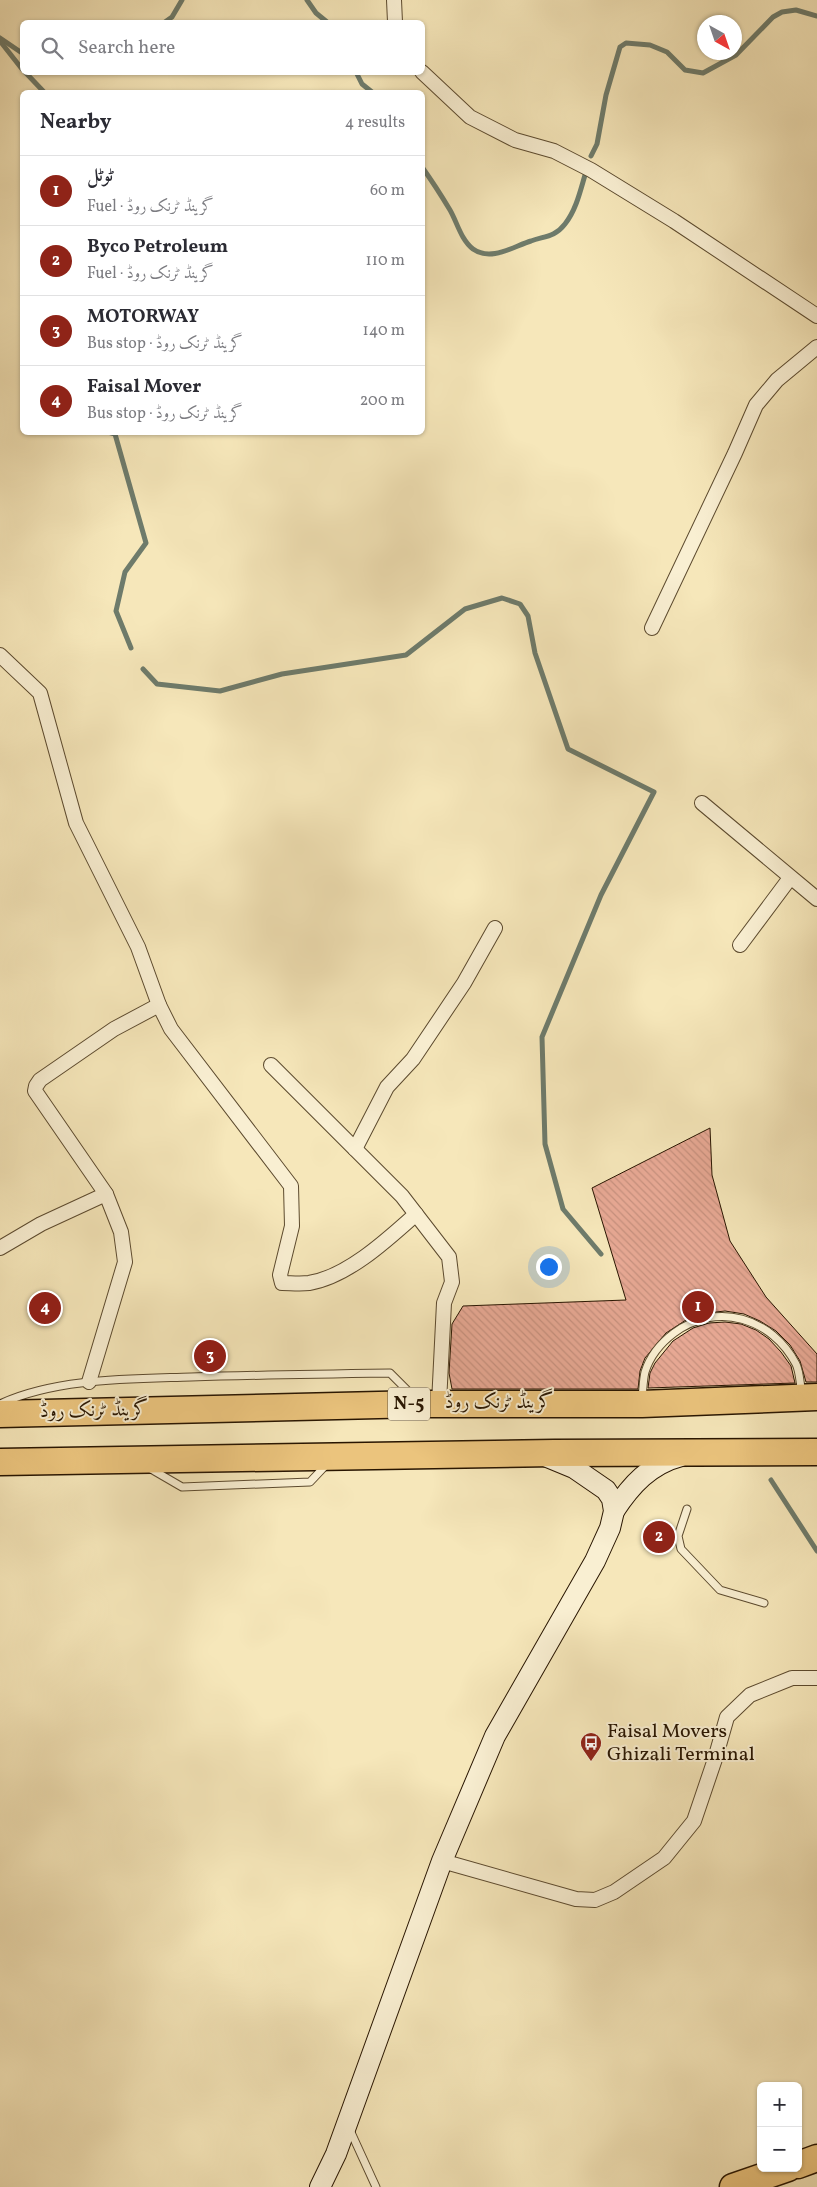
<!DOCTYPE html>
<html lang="en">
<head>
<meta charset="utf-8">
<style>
  body { margin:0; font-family:Vollkorn,Amiri,serif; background:#f7f7f7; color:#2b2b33 }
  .controls { position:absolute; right:15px; bottom:15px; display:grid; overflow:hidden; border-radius:8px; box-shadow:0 1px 4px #0004 }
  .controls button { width:45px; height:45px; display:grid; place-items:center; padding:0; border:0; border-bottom:1px solid #e1e1e2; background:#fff; color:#2b2b33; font:25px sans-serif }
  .compass { position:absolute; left:697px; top:15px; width:45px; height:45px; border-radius:50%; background:#fff; box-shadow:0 1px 4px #0004; rotate:140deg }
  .you { position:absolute; left:548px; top:1266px; width:18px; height:18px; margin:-12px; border:4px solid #fff; border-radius:50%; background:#1a73e8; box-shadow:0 0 0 8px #1a73e833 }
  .badge { display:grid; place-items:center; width:32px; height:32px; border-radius:50%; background:#8f2418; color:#fff; font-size:16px; font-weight:700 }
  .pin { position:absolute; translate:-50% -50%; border:2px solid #fff; box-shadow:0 1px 5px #0006 }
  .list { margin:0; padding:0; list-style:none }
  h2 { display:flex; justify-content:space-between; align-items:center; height:65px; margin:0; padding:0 20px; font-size:21px }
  h2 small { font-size:16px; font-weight:400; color:#7c7c81 }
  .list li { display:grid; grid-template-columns:32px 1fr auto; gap:15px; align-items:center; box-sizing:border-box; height:70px; padding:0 20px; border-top:1px solid #e1e1e2 }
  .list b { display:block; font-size:19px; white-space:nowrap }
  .list p { margin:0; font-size:16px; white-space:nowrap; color:#7c7c81 }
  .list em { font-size:16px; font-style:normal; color:#7c7c81 }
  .icon { flex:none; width:28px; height:28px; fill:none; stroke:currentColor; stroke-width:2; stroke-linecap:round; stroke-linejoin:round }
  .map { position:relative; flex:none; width:817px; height:2187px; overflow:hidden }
  .search { position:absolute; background:#fff; box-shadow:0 1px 4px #0004; left:20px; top:20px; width:405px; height:55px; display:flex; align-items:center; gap:12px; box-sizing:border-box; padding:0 18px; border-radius:8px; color:#7c7c81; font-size:19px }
  .panel { position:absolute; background:#fff; box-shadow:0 1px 4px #0004; left:20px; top:90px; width:405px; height:345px; border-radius:8px }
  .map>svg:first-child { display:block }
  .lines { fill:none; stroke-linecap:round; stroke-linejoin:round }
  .stream { stroke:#6e7b6b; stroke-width:5 }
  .building { fill:url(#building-back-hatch); stroke:#281500 }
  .lane-casing { stroke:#5c4a2e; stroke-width:9 }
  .street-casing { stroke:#5c4a2e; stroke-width:16 }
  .secondary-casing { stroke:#281500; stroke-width:22 }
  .highway-casing { stroke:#281500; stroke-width:29 }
  .lane { stroke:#f9efd2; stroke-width:7 }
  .street { stroke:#f9efd2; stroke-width:14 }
  .secondary { stroke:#f9efd2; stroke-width:20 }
  .highway { stroke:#ebc47d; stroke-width:26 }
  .labels { text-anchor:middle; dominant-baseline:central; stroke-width:4; stroke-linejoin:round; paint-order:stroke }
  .shield { fill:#f9efd2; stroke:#67563f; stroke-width:1 }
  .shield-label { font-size:19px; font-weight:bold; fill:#281500 }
  .street-label { font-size:20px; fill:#281500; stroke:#f9efd2 }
  .poi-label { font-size:20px; fill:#281500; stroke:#f9efd2; text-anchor:start }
</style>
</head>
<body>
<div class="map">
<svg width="817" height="2187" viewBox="0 0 817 2187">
  <defs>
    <pattern id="building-back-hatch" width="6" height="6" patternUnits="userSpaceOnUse" patternTransform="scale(1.25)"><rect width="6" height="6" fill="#e8a995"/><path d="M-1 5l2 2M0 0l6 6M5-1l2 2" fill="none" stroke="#c7917f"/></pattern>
  </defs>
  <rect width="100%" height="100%" fill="#f6e7ba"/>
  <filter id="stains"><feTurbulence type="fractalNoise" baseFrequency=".004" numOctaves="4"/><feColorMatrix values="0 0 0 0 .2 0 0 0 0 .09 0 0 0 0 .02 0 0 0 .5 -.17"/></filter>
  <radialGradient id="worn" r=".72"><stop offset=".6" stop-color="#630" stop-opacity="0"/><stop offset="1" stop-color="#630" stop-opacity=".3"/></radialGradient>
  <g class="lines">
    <g class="stream">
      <path d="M307,0L316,13L327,22"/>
      <path d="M165,22L172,17L182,0"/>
      <path d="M0,38L22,53"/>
      <path d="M0,41L22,69"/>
      <path d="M25,72L44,92"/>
      <path d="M356,72L362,84L372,92"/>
      <path d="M591,156L597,144L606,95L620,47L626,43L650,45L667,52L685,70L703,73L736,55L773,17L782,12L796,10L817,16"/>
      <path d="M422,167C432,181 441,195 450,210C457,222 461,240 473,249C491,262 514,246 531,241C545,236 555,237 565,224C576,210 580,192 585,175"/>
      <path d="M108,432L115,434L146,543L125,572L116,611L131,648"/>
      <path d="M143,669L157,684L220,691L282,674L406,655L465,609L502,598L520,604L528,616L535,653L568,749L654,792L601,895L542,1037L545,1144L563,1209L601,1254"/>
      <path d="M771,1480L817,1551"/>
    </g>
  </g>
  <g class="building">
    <path d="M710,1128L712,1175L730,1241L766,1297L817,1354V1382H806L800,1361L790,1345L776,1331L760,1321L744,1314L725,1311L707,1313L689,1318L666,1333L645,1358L640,1371L638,1389H452L449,1373L452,1324L463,1306L626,1300L592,1188Z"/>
    <path d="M725,1322L741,1324L756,1330L769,1339L781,1352L791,1366L795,1383L648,1388L650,1373L655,1363L673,1341L693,1328L709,1323Z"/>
  </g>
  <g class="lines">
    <g class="lane-casing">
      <g id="lane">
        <path d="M642,1398C643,1390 643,1380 645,1372C650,1356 662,1342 674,1333C717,1301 772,1318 796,1364C800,1372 800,1385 802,1394"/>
        <path d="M0,1404C55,1378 131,1379 191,1377C257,1375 323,1374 390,1373L414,1397"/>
        <path d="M151,1469L182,1487L310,1482L326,1465"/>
        <path d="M687,1509L678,1536L681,1549L720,1590L764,1603"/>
        <path d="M349,2128L376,2187"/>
      </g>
    </g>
    <g class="street-casing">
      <g id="street">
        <path d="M394,0L395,22"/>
        <path d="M422,72L470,117L515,140L554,151L591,170L674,221L817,316"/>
        <path d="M652,628L735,453L756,405L777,380L817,347"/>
        <path d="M0,655L40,693L76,823L138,947L159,1005L114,1029L40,1080L36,1086L35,1091L106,1194L121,1232L125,1262L89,1382"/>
        <path d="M702,803L817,899"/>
        <path d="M740,945L790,878"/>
        <path d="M159,1005L171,1029L291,1186L292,1226L280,1275L282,1283C290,1283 300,1284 309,1283C347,1277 387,1240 416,1214"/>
        <path d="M271,1065L402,1196L449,1257L452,1282L444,1303L439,1403"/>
        <path d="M355,1149L387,1087L413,1059L464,983L495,928"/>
        <path d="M0,1248L41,1224L106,1194"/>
        <path d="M442,1861L576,1899L595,1900L614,1892L664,1858L694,1821L715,1759L727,1717L750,1695L792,1678H817"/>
      </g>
    </g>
    <g class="secondary-casing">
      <g id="secondary">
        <path d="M614,1511C631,1485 650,1464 681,1456"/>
        <path d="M320,2187L336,2154L442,1861L495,1736L595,1561L610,1528L614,1511L612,1499L606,1490L574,1468L545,1456"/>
      </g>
    </g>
    <g class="highway-casing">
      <g id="highway">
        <path d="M0,1414L420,1404H642L817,1397"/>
        <path d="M0,1462L554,1453L817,1452"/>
        <path d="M798,2165L817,2158"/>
        <path d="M733,2187L788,2168"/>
      </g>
    </g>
    <use href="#lane" class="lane"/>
    <use href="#street" class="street"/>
    <use href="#secondary" class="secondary"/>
    <use href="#highway" class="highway"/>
  </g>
  <defs>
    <g id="bus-pin" transform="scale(1.125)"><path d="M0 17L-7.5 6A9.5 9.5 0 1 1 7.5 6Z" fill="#8f2418" stroke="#f9efd2"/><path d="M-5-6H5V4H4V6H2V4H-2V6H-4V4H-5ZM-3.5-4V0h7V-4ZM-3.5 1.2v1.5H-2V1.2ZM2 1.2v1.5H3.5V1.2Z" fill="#fff"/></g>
  </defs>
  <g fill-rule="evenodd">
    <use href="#bus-pin" x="591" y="1743"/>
  </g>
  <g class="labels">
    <rect class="shield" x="388" y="1387.5" width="42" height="33" rx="4"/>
    <g class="shield-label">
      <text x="409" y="1404">N-5</text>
    </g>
    <g class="street-label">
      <text x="499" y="1403">گرینڈ ٹرنک روڈ</text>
      <text transform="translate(94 1411) rotate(-1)">گرینڈ ٹرنک روڈ</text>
    </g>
    <g class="poi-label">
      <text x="607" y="1732">Faisal Movers<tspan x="607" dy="23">Ghizali Terminal</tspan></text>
    </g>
  </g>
  <rect width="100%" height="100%" filter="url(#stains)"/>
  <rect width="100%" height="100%" fill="url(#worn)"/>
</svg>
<div class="controls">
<button>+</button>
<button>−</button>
</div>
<svg class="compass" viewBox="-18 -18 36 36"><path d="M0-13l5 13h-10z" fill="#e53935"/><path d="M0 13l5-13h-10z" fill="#7c7c81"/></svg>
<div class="you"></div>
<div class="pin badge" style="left:698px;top:1307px">1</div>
<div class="pin badge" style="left:659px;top:1537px">2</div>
<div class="pin badge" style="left:210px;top:1356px">3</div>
<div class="pin badge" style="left:45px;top:1308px">4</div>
<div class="search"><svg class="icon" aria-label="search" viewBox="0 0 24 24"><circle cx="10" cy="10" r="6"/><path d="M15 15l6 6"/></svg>Search here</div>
<section class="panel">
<h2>Nearby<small>4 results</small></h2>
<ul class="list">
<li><span class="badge">1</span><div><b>ٹوٹل</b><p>Fuel · گرینڈ ٹرنک روڈ</p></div><em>60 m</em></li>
<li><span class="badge">2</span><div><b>Byco Petroleum</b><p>Fuel · گرینڈ ٹرنک روڈ</p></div><em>110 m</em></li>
<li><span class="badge">3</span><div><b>MOTORWAY</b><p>Bus stop · گرینڈ ٹرنک روڈ</p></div><em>140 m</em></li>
<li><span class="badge">4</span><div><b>Faisal Mover</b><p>Bus stop · گرینڈ ٹرنک روڈ</p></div><em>200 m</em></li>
</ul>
</section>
</div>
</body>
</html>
